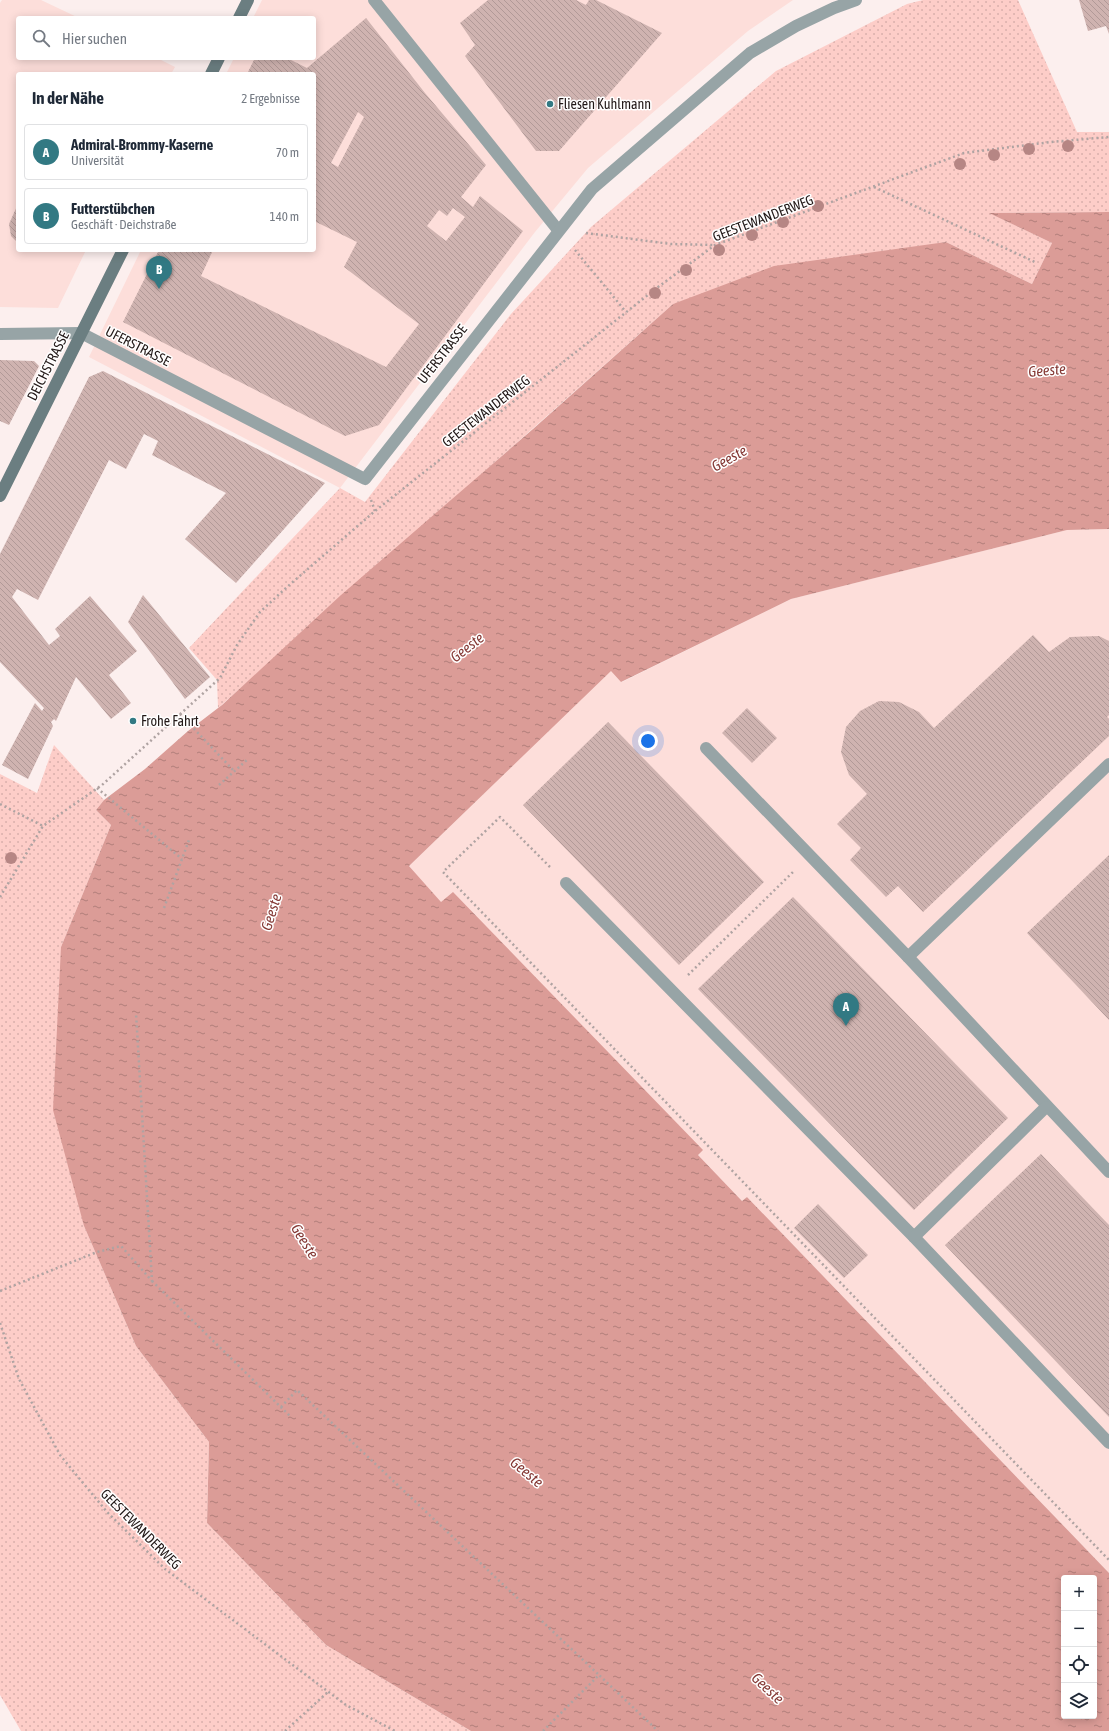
<!DOCTYPE html>
<html lang="de">
<head>
<meta charset="utf-8">
<style>
  body { margin:0; font-family:"Asap Condensed",sans-serif; background:#f2f2f3; color:#1f2937 }
  .controls { position:absolute; right:12px; bottom:12px; display:grid; overflow:hidden; border-radius:4px; box-shadow:0 2px 10px #0003 }
  .controls button { width:36px; height:36px; display:grid; place-items:center; padding:0; border:0; border-bottom:1px solid #e0e1e3; background:#fff; color:#1f2937; font:20px sans-serif }
  .you { position:absolute; left:648px; top:741px; width:14px; height:14px; margin:-10px; border:3px solid #fff; border-radius:50%; background:#1a73e8; box-shadow:0 0 0 6px #1a73e833 }
  .badge { display:grid; place-items:center; width:26px; height:26px; border-radius:50%; background:#327983; color:#fff; font-size:13px; font-weight:700 }
  .pin { position:absolute; translate:-50% -33px; filter:drop-shadow(0 1px 2px #0008) }
  .pin::after { content:''; position:absolute; top:21px; width:14px; height:12px; background:inherit; clip-path:polygon(0 0,100% 0,50% 100%) }
  .list { margin:0; padding:0; list-style:none }
  h2 { display:flex; justify-content:space-between; align-items:center; height:52px; margin:0; padding:0 16px; font-size:17px }
  h2 small { font-size:13px; font-weight:400; color:#747a83 }
  .list li { display:grid; grid-template-columns:26px 1fr auto; gap:12px; align-items:center; box-sizing:border-box; height:56px; margin:0 8px 8px; padding:0 8px; border:1px solid #e0e1e3; border-radius:4px }
  .list b { display:block; font-size:15px; white-space:nowrap }
  .list p { margin:0; font-size:13px; white-space:nowrap; color:#747a83 }
  .list em { font-size:13px; font-style:normal; color:#747a83 }
  .icon { flex:none; width:22px; height:22px; fill:none; stroke:currentColor; stroke-width:2; stroke-linecap:round; stroke-linejoin:round }
  .map { position:relative; flex:none; width:1109px; height:1731px; overflow:hidden }
  .search { position:absolute; background:#fff; box-shadow:0 2px 10px #0003; left:16px; top:16px; width:300px; height:44px; display:flex; align-items:center; gap:10px; box-sizing:border-box; padding:0 14px; border-radius:4px; color:#747a83; font-size:15px }
  .panel { position:absolute; background:#fff; box-shadow:0 2px 10px #0003; left:16px; top:72px; width:300px; height:180px; border-radius:4px }
  .map>svg:first-child { display:block }
  .built { fill:#fddeda }
  .park { fill:url(#park-dots) }
  .water { fill:url(#water-ripples); fill-rule:evenodd }
  .building { fill:url(#building-back-hatch); fill-rule:evenodd }
  .lines { fill:none; stroke-linecap:round; stroke-linejoin:round }
  .path { stroke:#afa3a2; stroke-width:2.5; stroke-dasharray:2 3; stroke-linecap:butt }
  .lane { stroke:#97a4a6; stroke-width:12 }
  .street { stroke:#97a4a6; stroke-width:12 }
  .secondary { stroke:#6b7e81; stroke-width:12 }
  .tree { fill:#b68684 }
  .poi-dot { fill:#327983; stroke:#fff; stroke-width:1.5 }
  .labels { text-anchor:middle; dominant-baseline:central; stroke-width:3; stroke-linejoin:round; paint-order:stroke }
  .poi-label { font-size:14px; fill:#221817; stroke:#fff; text-anchor:start }
  .street-label { font-size:14px; fill:#221817; stroke:#fff }
  .water-label { font-size:15px; font-style:italic; fill:#853935; stroke:#fff }
</style>
</head>
<body>
<div class="map">
<svg width="1109" height="1731" viewBox="0 0 1109 1731">
  <defs>
    <pattern id="park-dots" width="8" height="8" patternUnits="userSpaceOnUse"><rect width="8" height="8" fill="#fdcdc8"/><path d="M2 2h.1M6 6h.1" fill="none" stroke="#d9afab" stroke-width="1.8" stroke-linecap="round"/></pattern>
    <pattern id="water-ripples" width="26" height="14" patternUnits="userSpaceOnUse"><rect width="26" height="14" fill="#db9c97"/><path d="M2 4q2-2 4 0t4 0M15 11q2-2 4 0t4 0" fill="none" stroke="#b17e7a"/></pattern>
    <pattern id="building-back-hatch" width="6" height="6" patternUnits="userSpaceOnUse"><rect width="6" height="6" fill="#cfb3b0"/><path d="M-1 5l2 2M0 0l6 6M5-1l2 2" fill="none" stroke="#b19997"/></pattern>
  </defs>
  <rect width="100%" height="100%" fill="#fcefee"/>
  <g class="built">
    <path d="M2,0H41L79,18H18V58H157L175,67L171,74H18V250H86L58,308L0,307V3Z"/>
    <path d="M262,0H793L748,31L588,168L535,232L340,488L89,357L141,250H314V74H226L234,58H314V18H253Z"/>
    <path d="M1109,529V1573L747,1197L742,1201L698,1155L702,1150L453,893L441,903L409,866L611,670L622,682L791,599L1067,530Z"/>
  </g>
  <g class="park">
    <path d="M923,0H1018L1077,132H1109V212L990,213L1052,243L1032,284L946,242L673,304L218,708L217,680L189,648L340,488L365,502L511,314L591,227L776,71L907,4Z"/>
    <path d="M54,745L104,800L96,810L111,825L61,947L84,1226L136,1346L209,1442L207,1523L326,1645L471,1731H21L0,1695V774L37,793Z"/>
  </g>
  <path class="water" d="M1109,212V529L1067,530L791,599L621,682L611,671L409,866L441,902L453,892L703,1150L698,1155L742,1201L747,1197L1109,1573V1731H471L326,1645L207,1523L209,1442L136,1346L84,1226L53,1110L61,947L111,825L96,810L104,800L145,769L188,731L222,705L341,595L533,429L673,304L774,266L946,242L1032,284L1052,243L989,213ZM1064,1578H1094V1716H1064Z"/>
  <g class="building">
    <path d="M488,0H576L586,5L589,0H596L662,33L559,151H536L465,56L475,45L460,23Z"/>
    <path d="M1079,0H1109V34L1106,26L1088,31Z"/>
    <path d="M366,18L425,93L486,165L461,197L473,207L480,196L523,231L379,425L345,436L123,322L159,250H213L201,276L386,367L419,324L344,267L357,242L314,221V74H247L255,58H287L307,68ZM358,112L364,117L338,167L331,163ZM453,208L465,217L446,241L427,226L439,210L447,216Z"/>
    <path d="M18,204V243L11,236L9,224Z"/>
    <path d="M0,360L34,361L39,366L9,425L0,421Z"/>
    <path d="M103,371L325,483L236,583L185,539L226,493L152,455L158,441L144,434L126,469L109,460L38,600L17,589L12,597L49,645L60,636L55,629L90,596L137,651L109,675L131,703L111,719L76,677L56,721L54,719L51,722L53,726L28,779L2,765L35,703L42,711L44,708L0,662V554L89,377Z"/>
    <path d="M143,595L210,677L185,699L128,622Z"/>
    <path d="M1033,635L1049,652L1070,637L1099,636L1109,641V715L1107,717L1109,719V736L923,912L898,886L886,897L850,860L861,848L837,824L867,794L849,775L841,752L846,727L860,711L879,701L899,702L919,712L934,728Z"/>
    <path d="M747,708L777,738L752,763L722,733Z"/>
    <path d="M608,722L764,882L679,965L523,805Z"/>
    <path d="M1109,855V1020L1027,933Z"/>
    <path d="M793,897L1008,1118L914,1210L698,989Z"/>
    <path d="M1041,1154L1109,1225V1417L945,1245Z"/>
    <path d="M818,1204L868,1255L844,1278L794,1228Z"/>
  </g>
  <g class="lines">
    <g class="path">
      <path d="M874,187L1037,263"/>
      <path d="M586,233L671,244L715,245"/>
      <path d="M575,250L626,312"/>
      <path d="M371,500L375,511"/>
      <path d="M180,714L234,771"/>
      <path d="M219,785L248,759"/>
      <path d="M97,788L182,859"/>
      <path d="M0,804L43,826"/>
      <path d="M550,867L500,817L443,872L1109,1560"/>
      <path d="M0,897L43,826L102,785L220,678L237,645L260,612L287,587L375,511L658,287L715,245L964,153L1051,142L1109,137"/>
      <path d="M164,908L189,840"/>
      <path d="M688,975L793,872"/>
      <path d="M152,1281L291,1417"/>
      <path d="M0,1291L97,1252L121,1246L152,1281L136,1013"/>
      <path d="M0,1323L19,1379L60,1455L107,1512L165,1569L346,1705L395,1731"/>
      <path d="M281,1407L297,1390L599,1675"/>
      <path d="M285,1731L329,1691"/>
      <path d="M543,1731L599,1675L658,1731"/>
    </g>
    <g class="lane">
      <path d="M706,748L908,957L1109,1172"/>
      <path d="M566,883L914,1237L1109,1443"/>
      <path d="M908,957L1109,764"/>
      <path d="M914,1237L1046,1107"/>
    </g>
    <g class="street">
      <path d="M374,0L558,230"/>
      <path d="M0,334L81,333L365,479L592,189L750,53L796,26L834,8L856,0"/>
    </g>
    <g class="secondary">
      <path d="M239,18L248,0"/>
      <path d="M211,74L219,58"/>
      <path d="M0,496L123,250"/>
    </g>
  </g>
  <g class="tree">
    <circle cx="1068" cy="146" r="6"/>
    <circle cx="1029" cy="149" r="6"/>
    <circle cx="994" cy="155" r="6"/>
    <circle cx="960" cy="164" r="6"/>
    <circle cx="818" cy="206" r="6"/>
    <circle cx="783" cy="222" r="6"/>
    <circle cx="752" cy="235" r="6"/>
    <circle cx="719" cy="250" r="6"/>
    <circle cx="686" cy="270" r="6"/>
    <circle cx="655" cy="293" r="6"/>
    <circle cx="11" cy="858" r="6"/>
  </g>
  <g class="poi-dot">
    <circle cx="550" cy="104" r="4"/>
    <circle cx="133" cy="721" r="4"/>
  </g>
  <g class="labels">
    <g class="poi-label">
      <text x="558" y="104">Fliesen Kuhlmann</text>
      <text x="141" y="721">Frohe Fahrt</text>
    </g>
    <g class="street-label">
      <text transform="translate(763 218) rotate(-21)">GEESTEWANDERWEG</text>
      <text transform="translate(138 346) rotate(27)">UFERSTRASSE</text>
      <text transform="translate(442 354) rotate(-52)">UFERSTRASSE</text>
      <text transform="translate(48 366) rotate(-63)">DEICHSTRASSE</text>
      <text transform="translate(486 411) rotate(-38)">GEESTEWANDERWEG</text>
      <text transform="translate(141 1529) rotate(45)">GEESTEWANDERWEG</text>
    </g>
    <g class="water-label">
      <text transform="translate(1047 370) rotate(-5)">Geeste</text>
      <text transform="translate(729 458) rotate(-29)">Geeste</text>
      <text transform="translate(467 647) rotate(-38)">Geeste</text>
      <text transform="translate(271 912) rotate(-73)">Geeste</text>
      <text transform="translate(305 1241) rotate(58)">Geeste</text>
      <text transform="translate(527 1472) rotate(40)">Geeste</text>
      <text transform="translate(768 1688) rotate(43)">Geeste</text>
    </g>
  </g>
</svg>
<div class="controls">
<button>+</button>
<button>−</button>
<button><svg class="icon" aria-label="locate" viewBox="0 0 24 24"><circle cx="12" cy="12" r="6"/><path d="M12 2v4M12 18v4M2 12h4M18 12h4"/></svg></button>
<button><svg class="icon" aria-label="layers" viewBox="0 0 24 24"><path d="M12 4l9 5-9 5-9-5zM3 14l9 5 9-5"/></svg></button>
</div>
<div class="you"></div>
<div class="pin badge" style="left:846px;top:1026px">A</div>
<div class="pin badge" style="left:159px;top:289px">B</div>
<div class="search"><svg class="icon" aria-label="search" viewBox="0 0 24 24"><circle cx="10" cy="10" r="6"/><path d="M15 15l6 6"/></svg>Hier suchen</div>
<section class="panel">
<h2>In der Nähe<small>2 Ergebnisse</small></h2>
<ul class="list">
<li><span class="badge">A</span><div><b>Admiral-Brommy-Kaserne</b><p>Universität</p></div><em>70 m</em></li>
<li><span class="badge">B</span><div><b>Futterstübchen</b><p>Geschäft · Deichstraße</p></div><em>140 m</em></li>
</ul>
</section>
</div>
</body>
</html>
